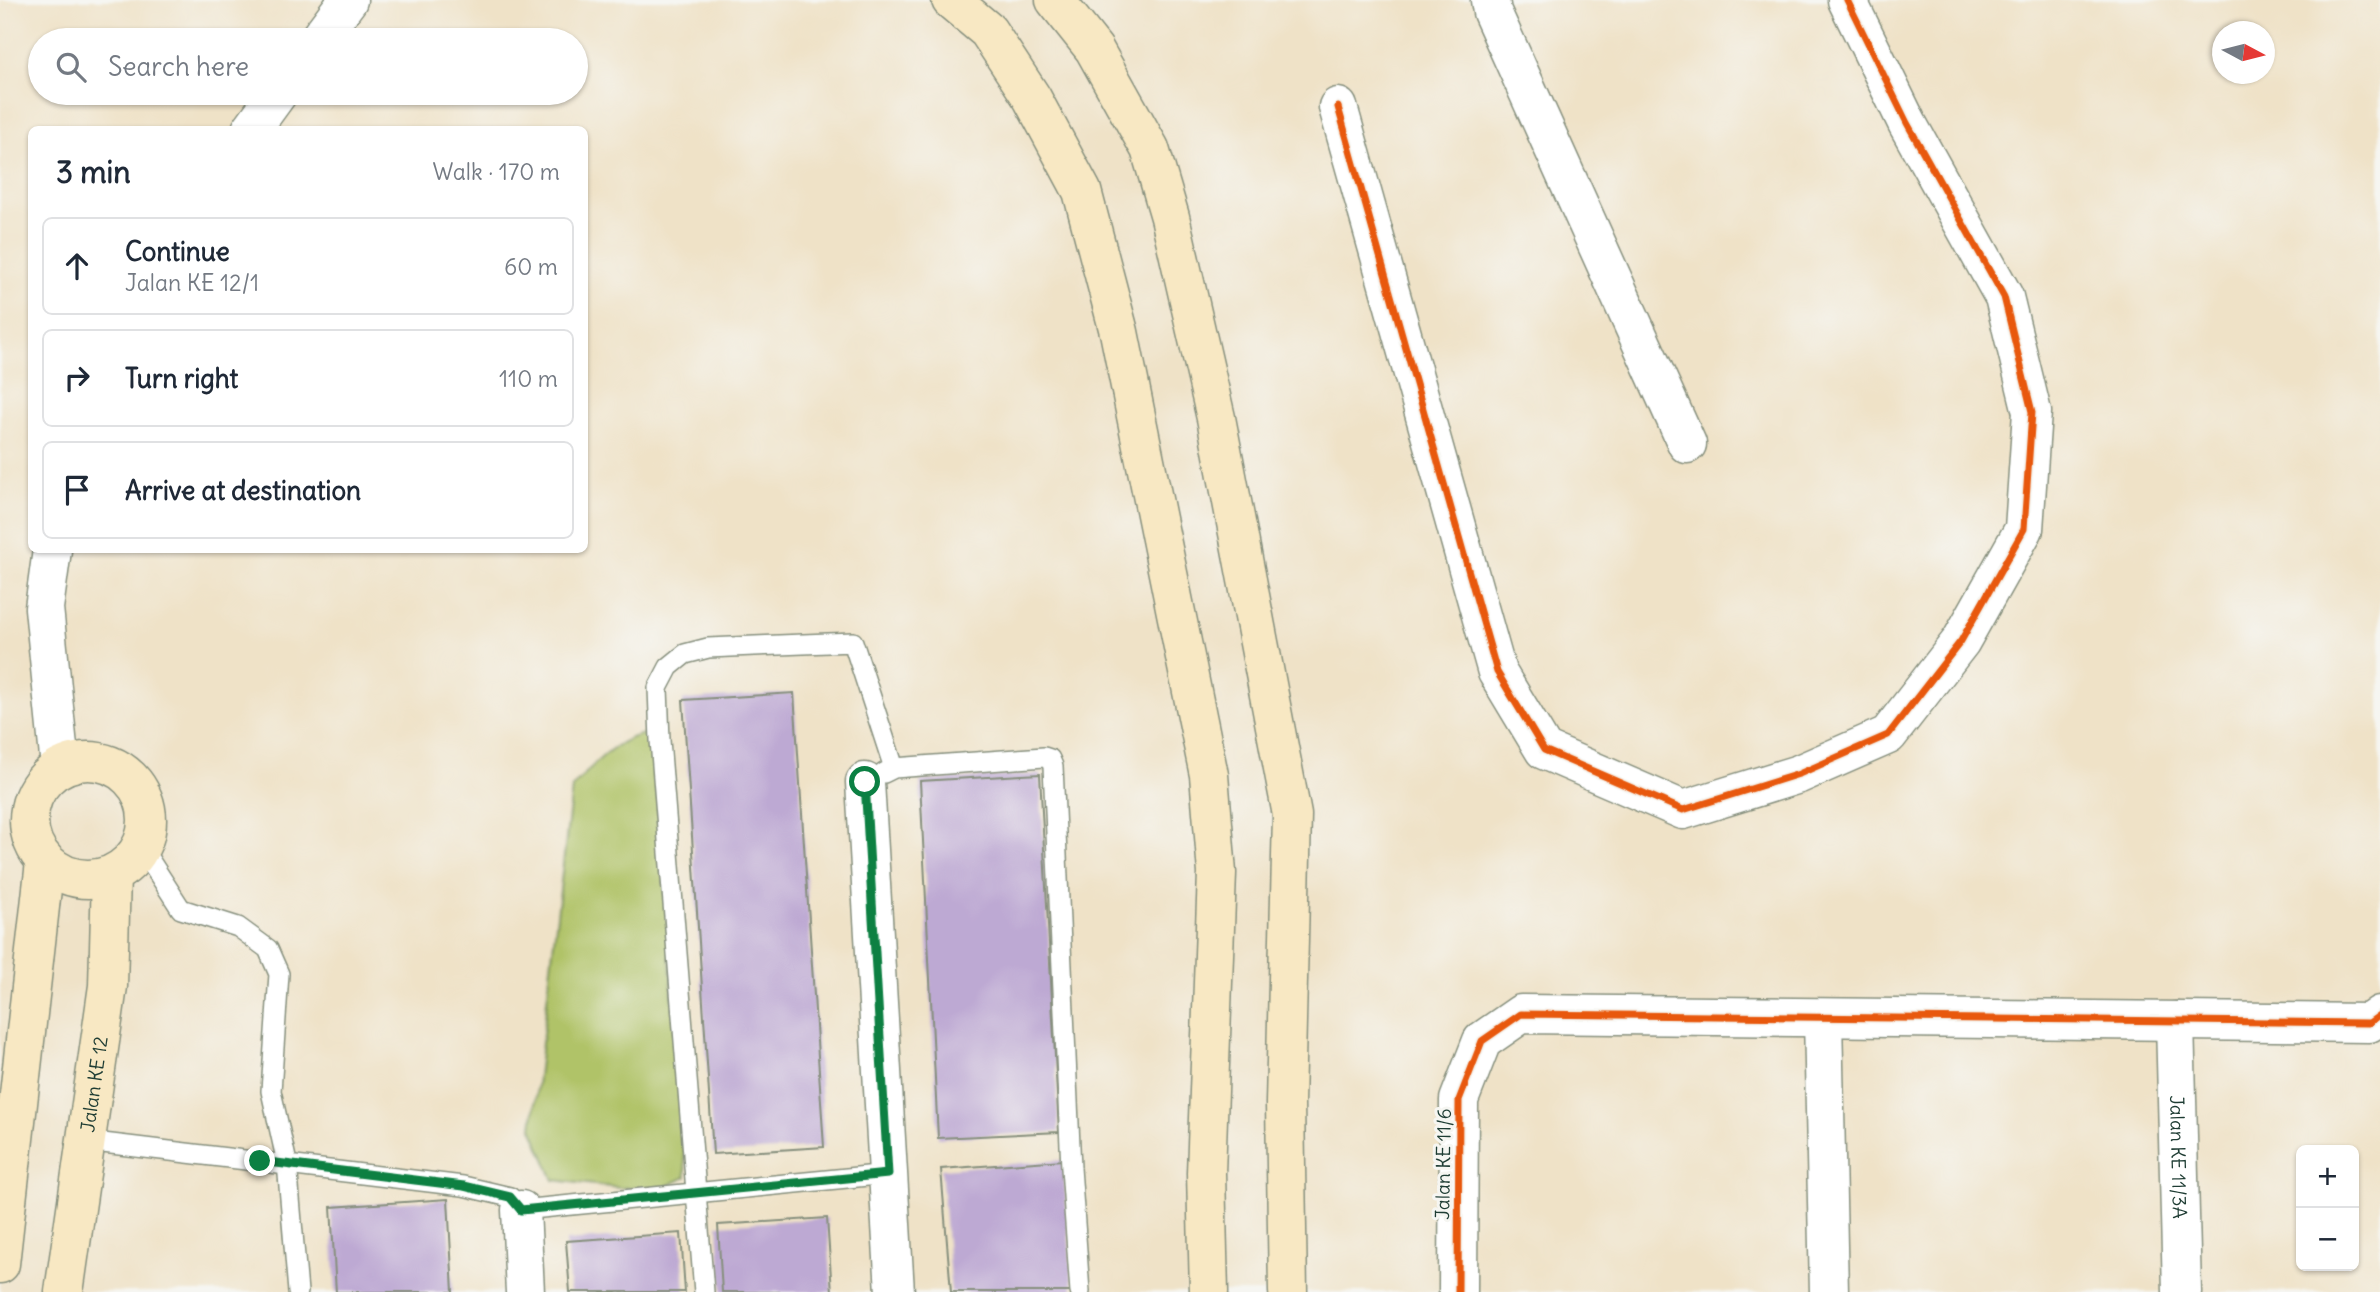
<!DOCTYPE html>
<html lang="en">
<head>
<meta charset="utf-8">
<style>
  body { margin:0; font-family:Delius,sans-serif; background:#f2f2f3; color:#1f2937 }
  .controls { position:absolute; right:21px; bottom:21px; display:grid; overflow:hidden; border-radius:10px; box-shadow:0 2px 5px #0004 }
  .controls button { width:63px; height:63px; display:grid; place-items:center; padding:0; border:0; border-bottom:2px solid #e0e1e3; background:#fff; color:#1f2937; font:35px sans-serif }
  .compass { position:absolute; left:2212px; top:21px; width:63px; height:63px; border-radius:50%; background:#fff; box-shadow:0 2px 5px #0004; rotate:97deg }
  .stop { position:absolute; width:21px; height:21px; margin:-16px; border:5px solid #0b8043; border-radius:50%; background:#fff }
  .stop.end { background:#0b8043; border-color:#fff; box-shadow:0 2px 7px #0008 }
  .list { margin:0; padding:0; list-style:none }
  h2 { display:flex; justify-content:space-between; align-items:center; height:91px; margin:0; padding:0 28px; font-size:30px }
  h2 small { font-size:23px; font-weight:400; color:#747a83 }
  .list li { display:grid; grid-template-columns:46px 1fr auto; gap:21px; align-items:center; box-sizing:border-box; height:98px; margin:0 14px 14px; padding:0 14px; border:2px solid #e0e1e3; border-radius:10px }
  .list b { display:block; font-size:26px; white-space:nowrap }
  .list p { margin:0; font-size:23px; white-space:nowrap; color:#747a83 }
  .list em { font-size:23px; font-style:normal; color:#747a83 }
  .icon { flex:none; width:38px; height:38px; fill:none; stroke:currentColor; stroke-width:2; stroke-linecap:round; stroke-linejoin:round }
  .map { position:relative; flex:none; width:2380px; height:1292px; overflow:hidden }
  .search { position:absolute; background:#fff; box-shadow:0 2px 5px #0004; left:28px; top:28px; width:560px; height:77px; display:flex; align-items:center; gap:18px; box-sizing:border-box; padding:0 24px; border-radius:38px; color:#747a83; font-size:26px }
  .panel { position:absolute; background:#fff; box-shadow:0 2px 5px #0004; left:28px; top:126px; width:560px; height:427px; border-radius:10px }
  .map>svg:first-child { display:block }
  .green { fill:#b0c367; stroke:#68804e; stroke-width:2 }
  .building { fill:#bda9d3 }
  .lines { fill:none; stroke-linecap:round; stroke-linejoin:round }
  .service-casing { stroke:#87907e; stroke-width:22 }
  .minor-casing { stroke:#87907e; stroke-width:41 }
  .secondary-casing { stroke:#87907e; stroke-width:41 }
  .service { stroke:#fff; stroke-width:19 }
  .minor { stroke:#fff; stroke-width:38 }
  .secondary { stroke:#f8e8c3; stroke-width:38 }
  .cycleway-casing { stroke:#f6f6f2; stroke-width:11 }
  .cycleway { stroke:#e8590c; stroke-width:7 }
  .route { stroke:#0b8043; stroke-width:9 }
  .labels { text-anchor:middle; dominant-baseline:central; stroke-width:6; stroke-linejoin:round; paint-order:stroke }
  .street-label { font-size:19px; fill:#1f3d34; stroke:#f6f6f2 }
</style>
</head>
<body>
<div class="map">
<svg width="2380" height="1292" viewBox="0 0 2380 1292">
  <rect width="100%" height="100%" fill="#f6f6f2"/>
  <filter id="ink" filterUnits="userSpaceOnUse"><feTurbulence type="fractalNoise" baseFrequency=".0143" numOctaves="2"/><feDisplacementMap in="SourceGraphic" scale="14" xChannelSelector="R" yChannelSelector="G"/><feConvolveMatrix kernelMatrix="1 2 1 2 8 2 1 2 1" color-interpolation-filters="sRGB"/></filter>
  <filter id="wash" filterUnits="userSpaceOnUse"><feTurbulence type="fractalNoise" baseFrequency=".00686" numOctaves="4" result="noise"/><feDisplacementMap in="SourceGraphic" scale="28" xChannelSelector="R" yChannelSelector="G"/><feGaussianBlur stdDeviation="1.57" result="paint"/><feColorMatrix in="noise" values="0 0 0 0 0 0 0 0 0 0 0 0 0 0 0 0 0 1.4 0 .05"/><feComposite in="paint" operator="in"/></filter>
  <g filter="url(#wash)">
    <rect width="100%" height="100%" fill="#efe2c7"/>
    <path class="green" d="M653,732L686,1177L665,1187L619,1188L554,1180L532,1128L572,788C596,762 616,737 653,732Z"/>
    <g id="blocks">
      <g class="building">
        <path d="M794,693L824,1147L713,1154L683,700Z"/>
        <path d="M1040,774L1059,1132L938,1138L920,781Z"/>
        <path d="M1063,1160L1073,1292H951L941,1169Z"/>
        <path d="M448,1199L453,1292H336L331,1207Z"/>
        <path d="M827,1218L832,1292H722L718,1225Z"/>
        <path d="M681,1233L685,1292H570L566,1241Z"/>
      </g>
    </g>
  </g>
  <g filter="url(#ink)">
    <use href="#blocks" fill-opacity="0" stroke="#87907e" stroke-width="2"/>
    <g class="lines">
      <g class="service-casing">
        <g id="service">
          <path d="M884,773L894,768L1044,757L1050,759L1053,766L1071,1168L1080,1292"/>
          <path d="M141,847L181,909L238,927L268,949L279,974L271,1091L287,1163L298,1292"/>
          <path d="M86,1141L463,1186L510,1197L521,1210L888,1174"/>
          <path d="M704,1292L660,740L658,688L669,667L685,654L708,648L853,642L894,768"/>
        </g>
      </g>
      <g class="minor-casing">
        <g id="minor">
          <path d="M1490,0L1492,12L1687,444"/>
          <path d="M318,40L348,0"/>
          <path d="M1338,107L1497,672L1544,750L1683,810L1799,774L1888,735L1961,641L2024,529L2032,412L2004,297L1907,123L1847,0"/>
          <path d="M251,130L278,93"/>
          <path d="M52,550L44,608L60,767"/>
          <path d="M865,782L895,1292"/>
          <path d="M1823,1018L1829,1292"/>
          <path id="s1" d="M2175,1021L2182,1292"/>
          <path d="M521,1210L525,1292"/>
          <path d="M1458,1292L1459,1100L1482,1041L1521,1014L2369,1023L2380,1015"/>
        </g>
      </g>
      <g class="secondary-casing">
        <g id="secondary">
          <path d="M951,0L988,31L1032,98L1082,191L1119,332L1209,775L1217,873L1206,1173L1209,1292"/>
          <path d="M1055,0L1094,49L1150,149L1170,217L1216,418L1292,815L1285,1103L1288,1292"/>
          <circle cx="88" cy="820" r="59"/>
          <path d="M0,1264L45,862"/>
          <path id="s2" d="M64,1292L108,986L111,875"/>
        </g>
      </g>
      <use href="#service" class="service"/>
      <use href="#minor" class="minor"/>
      <use href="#secondary" class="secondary"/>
      <g class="cycleway-casing">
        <g id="cycleway">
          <path d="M1338,107L1497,672L1544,750L1683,810L1799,774L1888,735L1961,641L2024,529L2032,412L2004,297L1907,123L1847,0"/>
          <path d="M1458,1292L1459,1100L1482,1041L1521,1014L2369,1023L2380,1015"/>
        </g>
      </g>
      <use href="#cycleway" class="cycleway"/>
    </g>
  </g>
  <g class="lines" filter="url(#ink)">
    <path class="route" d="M260,1161L464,1186L510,1197L521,1210L888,1174L865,782"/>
  </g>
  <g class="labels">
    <g class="street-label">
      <text stroke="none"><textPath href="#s2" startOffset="210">Jalan KE 12</textPath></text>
      <text stroke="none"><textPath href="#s1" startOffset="136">Jalan KE 11/3A</textPath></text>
      <text transform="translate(1443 1164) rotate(-89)">Jalan KE 11/6</text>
    </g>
  </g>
</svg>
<div class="controls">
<button>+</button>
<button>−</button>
</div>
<svg class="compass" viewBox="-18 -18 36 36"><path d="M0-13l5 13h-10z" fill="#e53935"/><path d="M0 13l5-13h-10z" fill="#747a83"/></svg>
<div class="stop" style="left:865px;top:782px"></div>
<div class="stop end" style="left:260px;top:1161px"></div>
<div class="search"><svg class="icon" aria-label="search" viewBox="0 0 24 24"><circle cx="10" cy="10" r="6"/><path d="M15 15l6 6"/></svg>Search here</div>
<section class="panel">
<h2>3 min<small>Walk · 170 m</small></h2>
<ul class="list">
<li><svg class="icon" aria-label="ahead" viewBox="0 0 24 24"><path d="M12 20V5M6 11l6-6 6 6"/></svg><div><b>Continue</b><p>Jalan KE 12/1</p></div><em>60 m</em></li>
<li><svg class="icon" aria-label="right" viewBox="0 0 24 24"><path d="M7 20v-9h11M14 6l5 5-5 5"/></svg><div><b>Turn right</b></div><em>110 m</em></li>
<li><svg class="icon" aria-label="arrive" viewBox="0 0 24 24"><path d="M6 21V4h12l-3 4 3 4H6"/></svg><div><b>Arrive at destination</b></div></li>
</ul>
</section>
</div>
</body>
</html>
